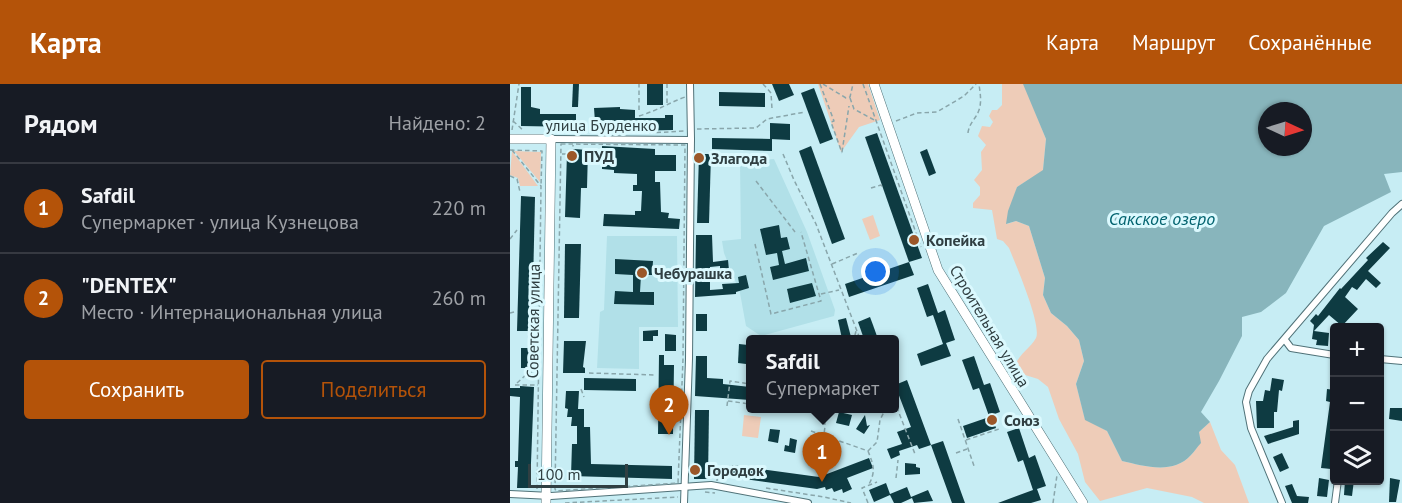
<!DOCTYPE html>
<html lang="ru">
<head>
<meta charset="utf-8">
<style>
  body { margin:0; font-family:"PT Sans",sans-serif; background:#242831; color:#f1f3f6 }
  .controls { position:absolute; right:18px; bottom:18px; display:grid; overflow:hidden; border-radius:6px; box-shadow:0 2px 4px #0004 }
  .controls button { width:54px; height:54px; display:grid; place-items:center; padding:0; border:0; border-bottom:2px solid #363941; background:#171b24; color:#f1f3f6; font:30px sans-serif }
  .compass { position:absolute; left:748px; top:18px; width:54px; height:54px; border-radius:50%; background:#171b24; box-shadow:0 2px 4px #0004; rotate:94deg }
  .scale { position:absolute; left:18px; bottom:15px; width:100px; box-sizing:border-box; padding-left:6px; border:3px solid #303f42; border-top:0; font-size:16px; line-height:21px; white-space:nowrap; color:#303f42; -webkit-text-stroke:4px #dbf9fe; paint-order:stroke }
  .you { position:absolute; left:366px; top:188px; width:21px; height:21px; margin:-15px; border:4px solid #fff; border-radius:50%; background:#1a73e8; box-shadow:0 0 0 9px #1a73e833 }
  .badge { display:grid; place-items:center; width:39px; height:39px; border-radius:50%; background:#b45309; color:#fff; font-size:20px; font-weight:700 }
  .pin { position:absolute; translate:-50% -50px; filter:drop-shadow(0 2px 3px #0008) }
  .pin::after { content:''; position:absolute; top:32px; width:21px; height:18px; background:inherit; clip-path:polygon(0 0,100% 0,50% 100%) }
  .popup { position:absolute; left:236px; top:251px; width:153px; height:78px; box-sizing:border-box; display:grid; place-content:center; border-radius:6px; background:#171b24; filter:drop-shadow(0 2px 4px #0005); font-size:20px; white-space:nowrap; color:#9ea1a6 }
  .popup b { font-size:22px; color:#f1f3f6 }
  .popup::after { content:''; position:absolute; left:50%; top:100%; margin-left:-12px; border:12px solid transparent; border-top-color:#171b24 }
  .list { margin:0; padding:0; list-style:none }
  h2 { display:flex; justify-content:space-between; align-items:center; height:78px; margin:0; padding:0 24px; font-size:26px }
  h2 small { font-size:20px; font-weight:400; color:#9ea1a6 }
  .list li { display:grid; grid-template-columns:39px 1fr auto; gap:18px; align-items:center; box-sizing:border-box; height:90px; padding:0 24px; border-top:2px solid #363941 }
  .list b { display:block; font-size:22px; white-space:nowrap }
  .list p { margin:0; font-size:20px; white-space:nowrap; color:#9ea1a6 }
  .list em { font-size:20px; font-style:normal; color:#9ea1a6 }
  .actions { display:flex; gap:12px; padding:18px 24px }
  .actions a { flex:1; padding:14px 0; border:2px solid #b45309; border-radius:6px; text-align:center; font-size:21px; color:#b45309 }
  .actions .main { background:#b45309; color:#fff }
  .icon { flex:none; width:33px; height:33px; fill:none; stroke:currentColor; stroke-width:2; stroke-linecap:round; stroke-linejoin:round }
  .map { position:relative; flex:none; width:892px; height:419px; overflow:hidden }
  header { display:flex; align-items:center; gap:36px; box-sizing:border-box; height:84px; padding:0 30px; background:#b45309; color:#fff }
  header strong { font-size:28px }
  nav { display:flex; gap:33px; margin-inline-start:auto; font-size:21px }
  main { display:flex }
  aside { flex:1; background:#171b24 }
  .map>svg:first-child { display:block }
  .built { fill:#b1e0e8 }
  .green { fill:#eeccb8 }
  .water { fill:#88b5bc; fill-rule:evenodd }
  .building { fill:#0e3b42 }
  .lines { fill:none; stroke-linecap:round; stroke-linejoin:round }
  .street-casing { stroke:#507278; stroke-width:8 }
  .secondary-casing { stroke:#507278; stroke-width:10 }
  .path { stroke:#89a6ab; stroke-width:1.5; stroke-dasharray:4.5 3; stroke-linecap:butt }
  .street { stroke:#fff; stroke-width:6 }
  .secondary { stroke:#fff; stroke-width:9 }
  .poi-dot { fill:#9b5729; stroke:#dbf9fe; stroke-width:2 }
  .labels { text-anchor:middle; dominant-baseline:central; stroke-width:6; stroke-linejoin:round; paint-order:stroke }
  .street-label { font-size:16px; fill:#303f42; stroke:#dbf9fe }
  .poi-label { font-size:16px; font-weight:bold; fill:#303f42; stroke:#dbf9fe; text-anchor:start }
  .water-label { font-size:18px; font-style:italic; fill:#02636f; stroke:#dbf9fe }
</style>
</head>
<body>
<header>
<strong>Карта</strong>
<nav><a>Карта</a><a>Маршрут</a><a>Сохранённые</a></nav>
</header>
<main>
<aside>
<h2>Рядом<small>Найдено: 2</small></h2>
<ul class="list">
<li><span class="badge">1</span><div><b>Safdil</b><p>Супермаркет · улица Кузнецова</p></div><em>220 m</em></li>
<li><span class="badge">2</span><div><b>&quot;DENTEX&quot;</b><p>Место · Интернациональная улица</p></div><em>260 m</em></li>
</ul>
<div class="actions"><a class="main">Сохранить</a><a>Поделиться</a></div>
</aside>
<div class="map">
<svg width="892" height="419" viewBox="0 0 892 419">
  <rect width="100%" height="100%" fill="#c7edf4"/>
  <g class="built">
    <path d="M264,75L297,148L325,226L324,232L251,252L236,242L230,209L214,169L212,157L231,155L230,78Z"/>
    <path d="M97,152H167L168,243H129V285L87,284L90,228L94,226Z"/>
  </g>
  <g class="green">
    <path d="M308,0H358L370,36L349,43L331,68Z"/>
    <path d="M492,0H583L515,3L536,55L533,87L507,103L497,140L506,137L519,142L535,194L533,211L541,229L557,242L569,256L574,277L566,300L575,335L597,347L612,377C634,382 663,391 681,371C685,367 687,363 690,359L689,348L700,338L711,366L725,381L739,419H694L682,413L637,404L590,417L575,398L568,370L549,335L538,303L528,295L512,290L505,284C506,272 520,265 526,254C532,241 505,179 499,164L493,157L487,155L482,126L463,124V119L470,111V103L464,96L472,86L471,68L476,61L468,52L472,42L480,43L483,38L479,32L482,26H487L492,21Z"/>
    <path d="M2,67L28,102H10L8,94L0,91Z"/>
    <path d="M4,67L31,68L30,98Z"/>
    <path d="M363,131L370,152L360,156L352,135Z"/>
    <path d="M234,331L251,333L248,354L232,352Z"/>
  </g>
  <path class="water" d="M513,0H892V88L874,90L881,108L814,142L776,209L751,228L732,233V252L709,297L691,328L700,338L689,348L691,359C687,363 685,367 681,371C663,391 634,382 612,377L597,347L575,336L566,300L574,277L569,256L557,242L541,229L533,211L535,194L519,142L506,137L496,140L498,127L507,103L533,86L536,55ZM757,27H793V63H757Z"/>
  <g class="building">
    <path d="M63,0H69L68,23H62Z"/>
    <rect x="137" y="0" width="16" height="21"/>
    <path d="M262,0H279L284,11L269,17Z"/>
    <path d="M11,3H21V23L30,25V30H66V43L11,42Z"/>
    <path d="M304,4L323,55L310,60L291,9Z"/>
    <path d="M209,8L255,9V23L209,22Z"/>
    <path d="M110,23V25L125,26V34H155V31H163V46L119,47V37L85,38L84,24Z"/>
    <path d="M260,39L280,40V56L260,55Z"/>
    <path d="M367,49L412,174L399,178L355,53Z"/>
    <path d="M202,54L262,55V67L202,65Z"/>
    <path d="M92,62L145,65V71H166V87H145V98H150L151,128L159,129L158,134L170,135L169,145L93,142L94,130L125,131V127H131L132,107H123V101H127V90L104,89V86L92,85Z"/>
    <path d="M301,62L335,155L322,160L289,67Z"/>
    <path d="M64,65L78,66L77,104H71L70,134L55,133L57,69Z"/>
    <path d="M417,65L426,89L419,92L410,68Z"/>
    <path d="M189,70H201L199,139H187Z"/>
    <path d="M11,112L25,113L22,247H7Z"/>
    <path d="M269,141L271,154L277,153L280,165L272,167L275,180L296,174L299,187L263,196L260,183L269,181L267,169L256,171L250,145Z"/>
    <path d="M186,151H202L203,178L218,176L219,186L210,188V182L200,183V206L213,205L212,200L229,199L228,193L236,191L239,204L226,208V210L185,213Z"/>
    <path d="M873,158L880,164L858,187L871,199L866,204L856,195L847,206L842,203L835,213L848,225L832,242L819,231L804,247L819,249L818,262L806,261L807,256L802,255L804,241L800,237L806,230L808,232L830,204L831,205L858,176L856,174Z"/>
    <path d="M55,160H71L69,234H54Z"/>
    <path d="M105,175L143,177L142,191H131L130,208H144V221L104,220L105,207L123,208V191L105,190Z"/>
    <path d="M399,178L404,191L339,213L335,200Z"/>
    <path d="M302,199L306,212L280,219L277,205Z"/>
    <path d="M418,200L428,229L435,226L445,256L436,259L441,272L411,282L407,270L433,260L423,231L417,233L407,204Z"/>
    <rect x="186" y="230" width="11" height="17"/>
    <path d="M360,233L363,241L368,255H354L348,238Z"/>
    <path d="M336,234L341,253L332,255L328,236Z"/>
    <path d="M148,246V252H143V257H133V247Z"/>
    <path d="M155,250L166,251V267H155Z"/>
    <path d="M54,257H76L73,283L75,284V289H53Z"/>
    <path d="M229,260L238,261L236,280L228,279Z"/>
    <path d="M11,264H25L24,284H11Z"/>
    <path d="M149,271H154V281H164L163,350H148Z"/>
    <path d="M186,272H197V294L213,295V300L240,303V316L185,312Z"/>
    <path d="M464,272L474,301L480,299L490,328L479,332L469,304L463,306L452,276Z"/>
    <path d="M74,294L126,295V307L74,306Z"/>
    <path d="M762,294L774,296L772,307L769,306L767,328H764V344H747L746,317H753L755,306L760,307Z"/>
    <path d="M397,296L421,361L409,365L407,361L389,367L390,371L381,375L377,365L392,360L387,348L401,343L385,301Z"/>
    <path d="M10,302L24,303L20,404H7L8,383H5V377H8L10,313L0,312V304H10Z"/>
    <path d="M817,305L825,306V359L821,385L811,384L820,318L816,317Z"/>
    <path d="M56,307H69L68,325H74V343H80L81,380L162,382V395L61,392L62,360H67V342H61L62,333H57L58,325L55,324Z"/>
    <path d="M880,324H892V337L879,335Z"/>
    <path d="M185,326H199L198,395H184Z"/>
    <path d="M329,328L342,331L339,342L326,339Z"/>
    <path d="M355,331L357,342L360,341L354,350L346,345Z"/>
    <path d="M482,332L486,344L457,354L453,342Z"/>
    <path d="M789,336V350L758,360L754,352L783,343V337Z"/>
    <path d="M509,344L519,374L525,371L536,402L527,405L531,416L521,419H488L523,406L513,376L508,378L497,348Z"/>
    <path d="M260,345L270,346L268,359L258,357Z"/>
    <path d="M280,354L287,356L285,369L274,367L275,361L279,362Z"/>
    <path d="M433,357L451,408L455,419H442L421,361Z"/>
    <path d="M772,369L779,384L770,388L763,373Z"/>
    <path d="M359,374L363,384L337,394L342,405L333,409L332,405L324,408L322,404L316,406L315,403L307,405L220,393L222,381L309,393Z"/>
    <path d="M395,379L406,380V383L410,384V390L395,391Z"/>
    <path d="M809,394L819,396L817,413L807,412Z"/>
    <path d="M880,394L890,396L886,418H879Z"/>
    <path d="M835,396H844L842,412L834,411Z"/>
    <path d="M376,399L380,410L397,403L401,413L418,406L423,417L404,419L402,414L391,419H384L380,411L364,418L359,406Z"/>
    <path d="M782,400L787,412L799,413L798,419H782L775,402Z"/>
  </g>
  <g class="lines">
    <g class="street-casing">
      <g id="street">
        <path d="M41,55L181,56"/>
        <path d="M775,256L781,264L824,271"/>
        <path d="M870,275L892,277"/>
        <path d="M0,410L41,412L201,401L298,419"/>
        <path d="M174,419L179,275L181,54L180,0"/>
        <path d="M772,419L741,344L736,318L739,307L757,275L882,129L892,120"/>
        <path d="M825,419L828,396"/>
      </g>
    </g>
    <g class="secondary-casing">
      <g id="secondary">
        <path d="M364,0L428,186L573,419"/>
        <path d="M0,55H41L36,419"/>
      </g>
    </g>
    <g class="path">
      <path d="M253,0L261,9L262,25"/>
      <path d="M310,0L324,37L321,38L332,69"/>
      <path d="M313,0L336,14L340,13L343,0"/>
      <path d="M353,0L411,163"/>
      <path d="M340,14L344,25L366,37"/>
      <path d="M157,19V0"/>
      <path d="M129,26V0"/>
      <path d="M129,32C146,27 159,19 175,13"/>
      <path d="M3,37L14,47"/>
      <path d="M386,37L407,29L427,28L454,12L466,0"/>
      <path d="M187,45L246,44L257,35L295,28"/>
      <path d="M2,46L9,0"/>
      <path d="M139,49L175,47"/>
      <path d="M458,49C459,39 466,35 469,26C472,17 470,9 469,0"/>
      <path d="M51,60L175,61L173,275L168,399L46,407L45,405Z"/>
      <path d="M0,66L32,67L31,102"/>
      <path d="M2,66L31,102L27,405"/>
      <path d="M332,68L339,22"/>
      <path d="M52,70H56L63,65V61"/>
      <path d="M273,70L284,96L306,140L350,255"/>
      <path d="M0,92L7,95L10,108"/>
      <path d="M246,97L285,148"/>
      <path d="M361,104L371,101L373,104"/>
      <path d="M0,155L7,146"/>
      <path d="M245,160L261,230L311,217L291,148"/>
      <path d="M322,180L348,169"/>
      <path d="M311,210L329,206"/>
      <path d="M0,229L4,228"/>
      <path d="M340,255H344L346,247"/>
      <path d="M79,289L145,291"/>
      <path d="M7,299L19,288L29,287"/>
      <path d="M5,301H28"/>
      <path d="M71,305L74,313"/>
      <path d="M384,316L405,370"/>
      <path d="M218,317L240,320"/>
      <path d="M217,322L220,297L240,300"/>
      <path d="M274,324H278"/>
      <path d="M448,335L464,382"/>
      <path d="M301,347L358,367C364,382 366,388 358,402"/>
      <path d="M456,356L489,345"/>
      <path d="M358,367L367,358L370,336L376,324"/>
      <path d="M446,369L457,365"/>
      <path d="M309,393L315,342L314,324"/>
      <path d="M386,394L388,376"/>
      <path d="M207,397L208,384"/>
      <path d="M256,404L314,413L341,419"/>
      <path d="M195,408L205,409"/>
      <path d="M55,419L168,413"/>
      <path d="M358,419L352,404L367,398"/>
      <path d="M543,419L547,391"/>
    </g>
    <use href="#street" class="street"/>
    <use href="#secondary" class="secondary"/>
  </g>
  <g class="poi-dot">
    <circle cx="62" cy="72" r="6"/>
    <circle cx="189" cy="74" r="6"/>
    <circle cx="404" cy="156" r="6"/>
    <circle cx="132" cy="189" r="6"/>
    <circle cx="482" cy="336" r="6"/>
    <circle cx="185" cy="386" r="6"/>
  </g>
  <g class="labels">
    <g class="street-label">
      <text x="91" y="41">улица Бурденко</text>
      <text transform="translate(23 237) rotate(-89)">Советская улица</text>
      <text transform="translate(480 242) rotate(59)">Строительная улица</text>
    </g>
    <g class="poi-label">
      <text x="74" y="72">ПУД</text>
      <text x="201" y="74">Злагода</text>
      <text x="416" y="156">Копейка</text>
      <text x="144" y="189">Чебурашка</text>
      <text x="494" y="336">Союз</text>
      <text x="197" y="386">Городок</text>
    </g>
    <g class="water-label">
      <text x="652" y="134">Сакское озеро</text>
    </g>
  </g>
</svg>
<div class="controls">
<button>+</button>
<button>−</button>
<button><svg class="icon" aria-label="layers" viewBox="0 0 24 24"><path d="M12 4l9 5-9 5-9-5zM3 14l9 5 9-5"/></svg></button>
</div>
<svg class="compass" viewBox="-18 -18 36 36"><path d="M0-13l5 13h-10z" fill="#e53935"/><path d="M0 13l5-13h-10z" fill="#9ea1a6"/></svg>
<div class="scale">100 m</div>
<div class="you"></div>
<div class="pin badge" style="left:312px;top:398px">1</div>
<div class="popup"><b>Safdil</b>Супермаркет</div>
<div class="pin badge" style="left:159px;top:351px">2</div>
</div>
</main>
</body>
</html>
